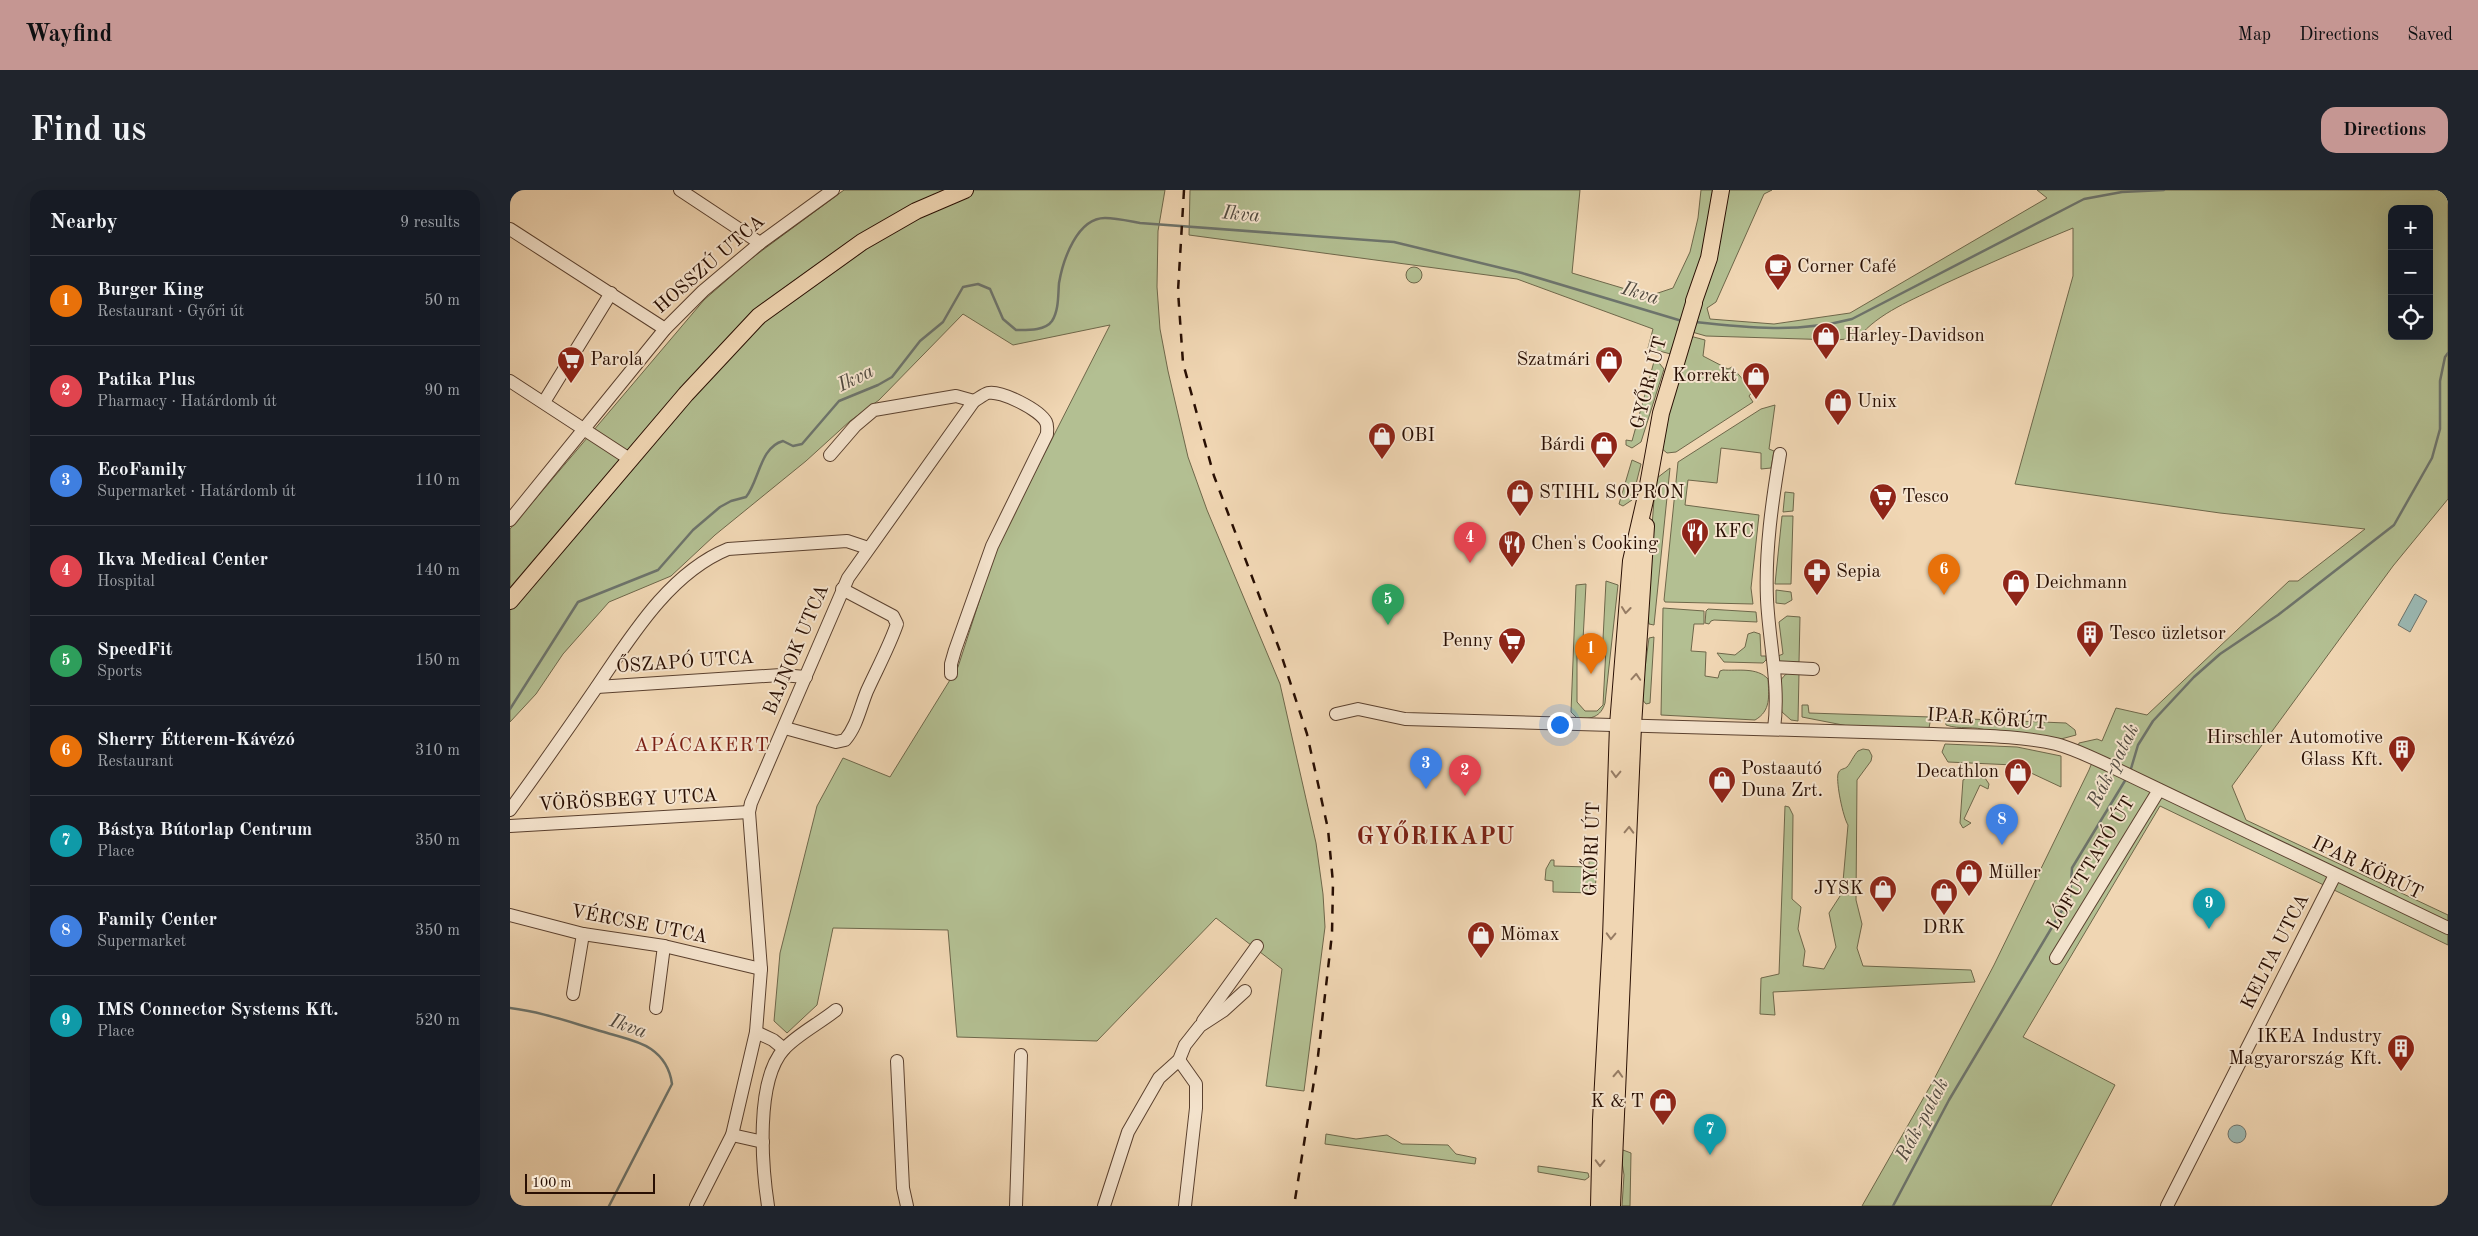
<!DOCTYPE html>
<html lang="en">
<head>
<meta charset="utf-8">
<style>
  body { margin:0; font-family:"Old Standard TT",serif; background:#20242c; color:#f1f3f6 }
  .controls { position:absolute; right:15px; top:15px; display:grid; overflow:hidden; border-radius:10px; box-shadow:0 5px 20px #0002 }
  .controls button { width:45px; height:45px; display:grid; place-items:center; padding:0; border:0; border-bottom:1px solid #363941; background:#171b24; color:#f1f3f6; font:25px sans-serif }
  .scale { position:absolute; left:15px; bottom:12px; width:130px; box-sizing:border-box; padding-left:5px; border:2px solid #290f03; border-top:0; font-size:14px; line-height:18px; white-space:nowrap; color:#290f03; -webkit-text-stroke:4px #f5e4ce; paint-order:stroke }
  .you { position:absolute; left:1049px; top:534px; width:18px; height:18px; margin:-12px; border:4px solid #fff; border-radius:50%; background:#1a73e8; box-shadow:0 0 0 8px #1a73e833 }
  .badge { display:grid; place-items:center; width:32px; height:32px; border-radius:50%; background:#c59692; color:#fff; font-size:16px; font-weight:700 }
  .pin { position:absolute; translate:-50% -41px; filter:drop-shadow(0 1px 2px #0008) }
  .pin::after { content:''; position:absolute; top:26px; width:18px; height:15px; background:inherit; clip-path:polygon(0 0,100% 0,50% 100%) }
  .list { margin:0; padding:0; list-style:none }
  h2 { display:flex; justify-content:space-between; align-items:center; height:65px; margin:0; padding:0 20px; font-size:21px }
  h2 small { font-size:16px; font-weight:400; color:#9ea1a6 }
  .list li { display:grid; grid-template-columns:32px 1fr auto; gap:15px; align-items:center; box-sizing:border-box; height:90px; padding:0 20px; border-top:1px solid #363941 }
  .list b { display:block; font-size:19px; white-space:nowrap }
  .list p { margin:0; font-size:16px; white-space:nowrap; color:#9ea1a6 }
  .list em { font-size:16px; font-style:normal; color:#9ea1a6 }
  .icon { flex:none; width:28px; height:28px; fill:none; stroke:currentColor; stroke-width:2; stroke-linecap:round; stroke-linejoin:round }
  .map { position:relative; flex:none; width:1938px; height:1016px; overflow:hidden; border-radius:15px }
  header { display:flex; align-items:center; gap:30px; box-sizing:border-box; height:70px; padding:0 25px; background:#c59692; color:#111 }
  header strong { font-size:24px }
  nav { display:flex; gap:28px; margin-inline-start:auto; font-size:18px }
  .intro { display:flex; align-items:center; justify-content:space-between; box-sizing:border-box; height:120px; padding:0 30px }
  h1 { margin:0; font-size:35px }
  .button { padding:12px 22px; border-radius:15px; background:#c59692; color:#111; font-size:18px; font-weight:700 }
  main { display:flex; gap:30px; padding:0 30px }
  aside { flex:1; background:#171b24; border-radius:15px; box-shadow:0 5px 20px #0002 }
  .map>svg:first-child { display:block }
  .green { fill:#b3bf92; stroke:#6e674a; fill-rule:evenodd }
  .water { fill:#9bb8b2; stroke:#6d746c }
  .lines { fill:none; stroke-linecap:round; stroke-linejoin:round }
  .stream { stroke:#6d746c; stroke-width:2.5 }
  .minor-casing { stroke:#5b412f; stroke-width:14 }
  .major-casing { stroke:#290f03; stroke-width:18 }
  .minor { stroke:#f5e4ce; stroke-width:12 }
  .major { stroke:#f0d6b3; stroke-width:16 }
  .rail { stroke:#290f03; stroke-width:2.5; stroke-dasharray:9 9; stroke-linecap:butt }
  .oneway { stroke:#967c64 }
  .labels { text-anchor:middle; dominant-baseline:central; stroke-width:4; stroke-linejoin:round; paint-order:stroke }
  .street-label { font-size:19px; fill:#290f03; stroke:#f5e4ce }
  .poi-label { font-size:19px; fill:#290f03; stroke:#f5e4ce; text-anchor:start }
  .water-label { font-size:20px; font-style:italic; fill:#514a40; stroke:#f5e4ce }
  .neighbourhood-label { font-size:20px; letter-spacing:1px; fill:#7a1f14; stroke:#f5e4ce }
  .district-label { font-size:24px; font-weight:bold; letter-spacing:1px; fill:#7a1f14; stroke:#f5e4ce }
</style>
</head>
<body>
<header>
<strong>Wayfind</strong>
<nav><a>Map</a><a>Directions</a><a>Saved</a></nav>
</header>
<div class="intro"><h1>Find us</h1><a class="button">Directions</a></div>
<main>
<aside>
<h2>Nearby<small>9 results</small></h2>
<ul class="list">
<li><span class="badge" style="background:#e8710a">1</span><div><b>Burger King</b><p>Restaurant · Győri út</p></div><em>50 m</em></li>
<li><span class="badge" style="background:#e0444e">2</span><div><b>Patika Plus</b><p>Pharmacy · Határdomb út</p></div><em>90 m</em></li>
<li><span class="badge" style="background:#3f7fe0">3</span><div><b>EcoFamily</b><p>Supermarket · Határdomb út</p></div><em>110 m</em></li>
<li><span class="badge" style="background:#e0444e">4</span><div><b>Ikva Medical Center</b><p>Hospital</p></div><em>140 m</em></li>
<li><span class="badge" style="background:#2e9e5b">5</span><div><b>SpeedFit</b><p>Sports</p></div><em>150 m</em></li>
<li><span class="badge" style="background:#e8710a">6</span><div><b>Sherry Étterem-Kávézó</b><p>Restaurant</p></div><em>310 m</em></li>
<li><span class="badge" style="background:#0f9aa8">7</span><div><b>Bástya Bútorlap Centrum</b><p>Place</p></div><em>350 m</em></li>
<li><span class="badge" style="background:#3f7fe0">8</span><div><b>Family Center</b><p>Supermarket</p></div><em>350 m</em></li>
<li><span class="badge" style="background:#0f9aa8">9</span><div><b>IMS Connector Systems Kft.</b><p>Place</p></div><em>520 m</em></li>
</ul>
</aside>
<div class="map">
<svg width="1938" height="1016" viewBox="0 0 1938 1016">
  <rect width="100%" height="100%" fill="#f0d6b3"/>
  <filter id="stains"><feTurbulence type="fractalNoise" baseFrequency=".004" numOctaves="4"/><feColorMatrix values="0 0 0 0 .2 0 0 0 0 .09 0 0 0 0 .02 0 0 0 .5 -.17"/></filter>
  <radialGradient id="worn" r=".72"><stop offset=".6" stop-color="#630" stop-opacity="0"/><stop offset="1" stop-color="#630" stop-opacity=".3"/></radialGradient>
  <g class="green">
    <path d="M334,0H655L648,41L647,97L650,139L658,181L678,267L697,320L770,494L806,653L813,704L815,737L794,901L756,896L772,779L706,728L587,851L447,847L438,740L323,738L307,815L277,843L264,831L270,763L307,616L333,568L380,587L448,477L486,359L600,135L503,155L453,124L369,210L340,231L296,271L205,345L161,386L99,412L53,464L26,504L0,532V339L194,110L242,68Z"/>
    <path d="M680,0H1070L1062,83L1139,106L1163,98L1180,62L1188,28L1191,0H1262L1254,4L1206,112L1197,118L1200,129L1264,134L1340,123L1537,8L1527,0H1938V309L1883,376L1722,596L1736,630L1938,725V755L1650,616L1513,847L1605,895L1541,1016H1352L1422,893L1484,775L1579,580L1585,565L1568,557L1569,553L1587,549L1592,551L1606,518L1637,525L1779,391H1788L1855,339L1710,323L1505,294L1563,86V38C1519,56 1475,75 1432,95C1403,110 1369,122 1348,148L1326,150L1196,146L1182,142L1180,146L1195,150L1193,166L1218,179L1222,177L1243,201L1239,206L1243,212L1166,262L1157,263L1151,258L1172,167L1138,158L1143,139L1007,89L679,45ZM1882,19H1919V146H1882Z"/>
    <circle cx="904" cy="85" r="8"/>
    <path d="M1145,168L1154,179L1131,252L1122,258L1116,255V250L1122,251Z"/>
    <path d="M1265,215L1259,259L1264,261L1261,278L1251,279V263L1211,258L1207,293L1178,290L1175,315L1249,325L1241,398L1243,414L1155,412L1154,410L1168,272L1251,219Z"/>
    <path d="M1122,270L1131,274L1122,310L1113,316L1109,314Z"/>
    <path d="M1160,278L1144,435L1139,434L1136,418L1145,296L1147,288Z"/>
    <path d="M1275,302L1284,303L1283,321L1273,322Z"/>
    <path d="M1272,326H1283L1281,394H1265Z"/>
    <path d="M1096,391L1108,395L1095,513C1091,527 1081,529 1068,529L1061,522L1066,395L1076,394L1073,450L1067,463V512L1075,521H1087L1093,515L1096,458L1093,449Z"/>
    <path d="M1266,400L1281,402L1282,410L1275,414L1266,413Z"/>
    <path d="M1153,418L1194,421V434H1184L1181,461L1196,462L1195,486L1208,488L1210,481L1213,480C1228,481 1247,477 1258,489C1259,506 1261,521 1245,530L1151,525Z"/>
    <path d="M1198,419L1246,422L1247,432L1204,430L1201,431L1199,434L1195,433L1196,421Z"/>
    <path d="M1277,426L1290,427L1289,472H1271L1268,470V466L1273,464L1269,432Z"/>
    <path d="M1244,442L1250,444L1251,466H1256V470L1253,473L1214,472L1207,463L1225,465L1235,457L1238,444Z"/>
    <path d="M1144,447L1140,513L1136,514L1131,508L1139,448Z"/>
    <path d="M1278,483H1289L1288,531L1281,530L1272,522C1270,509 1264,491 1278,483Z"/>
    <path d="M1292,515H1298L1299,523L1421,527L1419,538L1343,537L1292,527Z"/>
    <path d="M1435,528L1556,533L1565,540L1566,545L1551,549L1478,541C1464,535 1450,540 1436,535Z"/>
    <path d="M1435,554L1507,557L1551,566V597L1504,575L1438,572L1432,562Z"/>
    <path d="M1353,559L1359,560L1362,566L1361,571L1347,590L1346,710L1352,734L1347,758L1353,776L1461,780L1465,792L1263,802L1265,825L1250,824L1251,788L1269,784L1275,616L1279,617L1283,625L1282,709L1291,717L1288,739L1295,761L1293,776L1314,779L1326,757L1319,723L1332,703L1338,635C1333,627 1326,593 1328,584C1330,578 1333,580 1337,577C1340,574 1344,565 1348,561Z"/>
    <path d="M1458,587L1475,588L1479,594L1478,599L1470,595L1454,629L1461,633L1453,638L1450,633L1453,590Z"/>
    <path d="M1041,670H1044V676L1079,677V671L1087,672L1085,703L1043,702V691L1035,690L1036,679Z"/>
    <path d="M816,944L846,949L877,945L892,954L938,955L946,964L966,968L965,974L815,954Z"/>
    <path d="M1113,960L1121,963L1120,1016H1112L1114,985L1111,966Z"/>
    <path d="M1028,976L1078,983L1079,987L1075,990L1028,982Z"/>
  </g>
  <g class="water">
    <path d="M1905,404L1917,411L1900,442L1888,435Z"/>
    <circle cx="1727" cy="944" r="9"/>
  </g>
  <g class="lines">
    <g class="stream">
      <path d="M1185,132C1238,138 1289,143 1342,129L1574,9L1612,2L1654,0"/>
      <path d="M0,519L68,412L148,380L183,340L210,317L221,311L236,307C249,291 250,257 273,251L283,256L292,254L329,211L368,195L382,187L410,151L433,132L453,97L468,94L480,99L493,129L506,140C517,140 535,141 542,131C549,120 548,105 549,93C553,70 567,28 595,28C606,28 619,31 630,33L884,52L1012,83L1172,131"/>
      <path d="M1620,582L1628,555L1643,531L1684,487L1710,464L1768,425L1884,335L1922,268L1930,239V191L1935,167L1938,163"/>
      <path d="M0,818C33,822 62,833 94,842C109,847 128,850 141,859C154,868 160,879 162,894L99,1016"/>
      <path d="M1383,1016L1439,910L1560,707L1562,678L1616,589"/>
    </g>
    <g class="minor-casing">
      <g id="minor">
        <path d="M170,0L250,53"/>
        <path d="M0,39L155,139"/>
        <path d="M0,191L121,270"/>
        <path d="M34,212L101,103"/>
        <path d="M0,330L155,139L193,101L250,53L323,0"/>
        <path d="M1265,477L1303,479"/>
        <path d="M441,484V474L445,460L482,356L537,244C537,240 538,236 536,232C530,220 491,200 478,203C474,204 468,209 464,211"/>
        <path d="M87,497L271,485L296,487"/>
        <path d="M826,524L848,519L895,529L1423,544C1464,546 1506,545 1546,554C1565,559 1583,568 1600,576L1938,738"/>
        <path d="M275,538L326,552L335,550C347,536 350,518 357,501C367,479 379,457 387,434L383,426L332,399"/>
        <path d="M1264,539C1270,495 1259,453 1257,409C1255,361 1262,312 1270,264"/>
        <path d="M0,620C29,580 58,539 86,498C120,448 159,383 218,359L337,351L358,358"/>
        <path d="M0,636L239,622"/>
        <path d="M0,725L73,744L154,756L251,779"/>
        <path d="M1546,768L1649,600"/>
        <path d="M63,804L73,744"/>
        <path d="M146,818L154,756"/>
        <path d="M693,831L747,756"/>
        <path d="M246,842L263,850L274,859"/>
        <path d="M669,870L686,894V918L675,1016"/>
        <path d="M387,871L393,998L397,1016"/>
        <path d="M222,945L253,952"/>
        <path d="M186,1016L222,945L246,842L251,779L239,622L241,613L338,388L464,211L446,206L364,220L345,236L320,265"/>
        <path d="M258,1016C252,976 245,891 274,859C288,844 310,833 326,820"/>
        <path d="M506,1016L511,865"/>
        <path d="M594,1016L618,942L649,888L669,870L675,855L690,836L713,821L735,801"/>
        <path d="M1657,1016L1825,685"/>
      </g>
    </g>
    <g class="major-casing">
      <g id="major">
        <path d="M1184,111L1199,68L1211,0"/>
        <path d="M0,411L176,204L249,126L352,52L406,21L455,0"/>
        <path d="M1089,1016L1091,930L1101,748L1108,535L1121,371L1136,306L1151,223L1184,113"/>
        <path d="M1102,1016L1123,536L1136,336"/>
      </g>
    </g>
    <use href="#minor" class="minor"/>
    <use href="#major" class="major"/>
    <path class="rail" d="M674,0L668,101L673,173L704,286L770,461L797,544L818,639L823,693L822,744L808,866L784,1016"/>
  </g>
  <defs><path id="oneway-chevron" d="M-2-3.5L2.5 0L-2 3.5" fill="none" stroke-width="1.6" stroke-linecap="round" stroke-linejoin="round" transform="scale(1.25)"/></defs>
  <g class="oneway">
    <use href="#oneway-chevron" transform="translate(1116 420) rotate(96)"/>
    <use href="#oneway-chevron" transform="translate(1126 487) rotate(-86)"/>
    <use href="#oneway-chevron" transform="translate(1106 584) rotate(92)"/>
    <use href="#oneway-chevron" transform="translate(1119 640) rotate(-88)"/>
    <use href="#oneway-chevron" transform="translate(1101 746) rotate(92)"/>
    <use href="#oneway-chevron" transform="translate(1108 884) rotate(-87)"/>
    <use href="#oneway-chevron" transform="translate(1090 973) rotate(91)"/>
  </g>
  <defs>
    <g id="cafe-pin" transform="scale(1.4375)"><path d="M0 17L-7.5 6A9.5 9.5 0 1 1 7.5 6Z" fill="#8f2418" stroke="#f5e4ce"/><path d="M-5.5-4.5H6V0H3Q3 3.5 0 3.5H-2.5Q-5.5 3.5-5.5 0ZM3-3.2v2h1.7v-2ZM-6 4.5H4V6H-6Z" fill="#fff"/></g>
    <g id="shop-pin" transform="scale(1.4375)"><path d="M0 17L-7.5 6A9.5 9.5 0 1 1 7.5 6Z" fill="#8f2418" stroke="#f5e4ce"/><path d="M-5-2.5h2.3a2.7 3.5 0 0 1 5.4 0H5L5.5 6h-11ZM-1.5-2.5h3a1.5 2.3 0 0 0-3 0Z" fill="#fff"/></g>
    <g id="supermarket-pin" transform="scale(1.4375)"><path d="M0 17L-7.5 6A9.5 9.5 0 1 1 7.5 6Z" fill="#8f2418" stroke="#f5e4ce"/><path d="M-6-5.5h2.5l.6 2H6L4.5 2H-2.5L-4.4-4H-6ZM-1.5 3.2a1.3 1.3 0 1 0 .1 0ZM3 3.2a1.3 1.3 0 1 0 .1 0Z" fill="#fff"/></g>
    <g id="restaurant-pin" transform="scale(1.4375)"><path d="M0 17L-7.5 6A9.5 9.5 0 1 1 7.5 6Z" fill="#8f2418" stroke="#f5e4ce"/><path d="M-5-6h1v4h1v-4h1v4h1v-4h1v5L-1.5 .5V6h-2V.5L-5-1ZM5-6V6H3V1.5H1.5Q1.5-4 5-6Z" fill="#fff"/></g>
    <g id="pharmacy-pin" transform="scale(1.4375)"><path d="M0 17L-7.5 6A9.5 9.5 0 1 1 7.5 6Z" fill="#8f2418" stroke="#f5e4ce"/><path d="M-2-6h4v4h4v4h-4v4h-4v-4h-4v-4h4Z" fill="#fff"/></g>
    <g id="building-pin" transform="scale(1.4375)"><path d="M0 17L-7.5 6A9.5 9.5 0 1 1 7.5 6Z" fill="#8f2418" stroke="#f5e4ce"/><path d="M-4-6H4V6H1V3H-1V6H-4ZM-2.5-4.3h1.7v1.8h-1.7ZM.8-4.3h1.7v1.8H.8ZM-2.5-1h1.7V.8h-1.7ZM.8-1h1.7V.8H.8Z" fill="#fff"/></g>
  </defs>
  <g fill-rule="evenodd">
    <use href="#cafe-pin" x="1268" y="77"/>
    <use href="#shop-pin" x="1316" y="146"/>
    <use href="#supermarket-pin" x="61" y="170"/>
    <use href="#shop-pin" x="1099" y="170"/>
    <use href="#shop-pin" x="1246" y="186"/>
    <use href="#shop-pin" x="1328" y="212"/>
    <use href="#shop-pin" x="872" y="246"/>
    <use href="#shop-pin" x="1094" y="255"/>
    <use href="#shop-pin" x="1010" y="303"/>
    <use href="#supermarket-pin" x="1373" y="307"/>
    <use href="#restaurant-pin" x="1185" y="342"/>
    <use href="#restaurant-pin" x="1002" y="354"/>
    <use href="#pharmacy-pin" x="1307" y="382"/>
    <use href="#shop-pin" x="1506" y="393"/>
    <use href="#building-pin" x="1580" y="444"/>
    <use href="#supermarket-pin" x="1002" y="451"/>
    <use href="#building-pin" x="1892" y="559"/>
    <use href="#shop-pin" x="1508" y="582"/>
    <use href="#shop-pin" x="1212" y="590"/>
    <use href="#shop-pin" x="1459" y="683"/>
    <use href="#shop-pin" x="1373" y="699"/>
    <use href="#shop-pin" x="1434" y="702"/>
    <use href="#shop-pin" x="971" y="745"/>
    <use href="#building-pin" x="1891" y="858"/>
    <use href="#shop-pin" x="1153" y="912"/>
  </g>
  <g class="labels">
    <g class="street-label">
      <text transform="translate(200 75) rotate(-41)">HOSSZÚ UTCA</text>
      <text transform="translate(1140 193) rotate(-75)">GYŐRI ÚT</text>
      <text transform="translate(287 460) rotate(-67)">BAJNOK UTCA</text>
      <text transform="translate(175 473) rotate(-4)">ŐSZAPÓ UTCA</text>
      <text transform="translate(1477 530) rotate(4)">IPAR KÖRÚT</text>
      <text transform="translate(118 611) rotate(-3)">VÖRÖSBEGY UTCA</text>
      <text transform="translate(1083 659) rotate(-88)">GYŐRI ÚT</text>
      <text transform="translate(1582 674) rotate(-59)">LÓFUTTATÓ ÚT</text>
      <text transform="translate(1857 679) rotate(26)">IPAR KÖRÚT</text>
      <text transform="translate(129 735) rotate(11)">VÉRCSE UTCA</text>
      <text transform="translate(1766 762) rotate(-63)">KELTA UTCA</text>
    </g>
    <g class="poi-label">
      <text x="1287" y="77">Corner Café</text>
      <text x="1335" y="146">Harley-Davidson</text>
      <text x="80" y="170">Parola</text>
      <text x="1080" y="170" text-anchor="end">Szatmári</text>
      <text x="1227" y="186" text-anchor="end">Korrekt</text>
      <text x="1347" y="212">Unix</text>
      <text x="891" y="246">OBI</text>
      <text x="1075" y="255" text-anchor="end">Bárdi</text>
      <text x="1029" y="303">STIHL SOPRON</text>
      <text x="1392" y="307">Tesco</text>
      <text x="1204" y="342">KFC</text>
      <text x="1021" y="354">Chen's Cooking</text>
      <text x="1326" y="382">Sepia</text>
      <text x="1525" y="393">Deichmann</text>
      <text x="1599" y="444">Tesco üzletsor</text>
      <text x="983" y="451" text-anchor="end">Penny</text>
      <text x="1873" y="548" text-anchor="end">Hirschler Automotive<tspan x="1873" dy="22">Glass Kft.</tspan></text>
      <text x="1231" y="579">Postaautó<tspan x="1231" dy="22">Duna Zrt.</tspan></text>
      <text x="1489" y="582" text-anchor="end">Decathlon</text>
      <text x="1478" y="683">Müller</text>
      <text x="1354" y="699" text-anchor="end">JYSK</text>
      <text x="1434" y="738" text-anchor="middle">DRK</text>
      <text x="990" y="745">Mömax</text>
      <text x="1872" y="847" text-anchor="end">IKEA Industry<tspan x="1872" dy="22">Magyarország Kft.</tspan></text>
      <text x="1134" y="912" text-anchor="end">K &amp; T</text>
    </g>
    <g class="water-label">
      <text transform="translate(731 25) rotate(5)">Ikva</text>
      <text transform="translate(1130 104) rotate(17)">Ikva</text>
      <text transform="translate(346 189) rotate(-26)">Ikva</text>
      <text transform="translate(1604 576) rotate(-63)">Rák-patak</text>
      <text transform="translate(118 837) rotate(20)">Ikva</text>
      <text transform="translate(1413 930) rotate(-62)">Rák-patak</text>
    </g>
    <g class="neighbourhood-label">
      <text x="192" y="556">APÁCAKERT</text>
    </g>
    <g class="district-label">
      <text x="926" y="648">GYŐRIKAPU</text>
    </g>
  </g>
  <rect width="100%" height="100%" filter="url(#stains)"/>
  <rect width="100%" height="100%" fill="url(#worn)"/>
</svg>
<div class="controls">
<button>+</button>
<button>−</button>
<button><svg class="icon" aria-label="locate" viewBox="0 0 24 24"><circle cx="12" cy="12" r="6"/><path d="M12 2v4M12 18v4M2 12h4M18 12h4"/></svg></button>
</div>
<div class="scale">100 m</div>
<div class="you"></div>
<div class="pin badge" style="left:1081px;top:484px;background:#e8710a">1</div>
<div class="pin badge" style="left:955px;top:606px;background:#e0444e">2</div>
<div class="pin badge" style="left:916px;top:599px;background:#3f7fe0">3</div>
<div class="pin badge" style="left:960px;top:373px;background:#e0444e">4</div>
<div class="pin badge" style="left:878px;top:435px;background:#2e9e5b">5</div>
<div class="pin badge" style="left:1434px;top:405px;background:#e8710a">6</div>
<div class="pin badge" style="left:1200px;top:965px;background:#0f9aa8">7</div>
<div class="pin badge" style="left:1492px;top:655px;background:#3f7fe0">8</div>
<div class="pin badge" style="left:1699px;top:739px;background:#0f9aa8">9</div>
</div>
</main>
</body>
</html>
